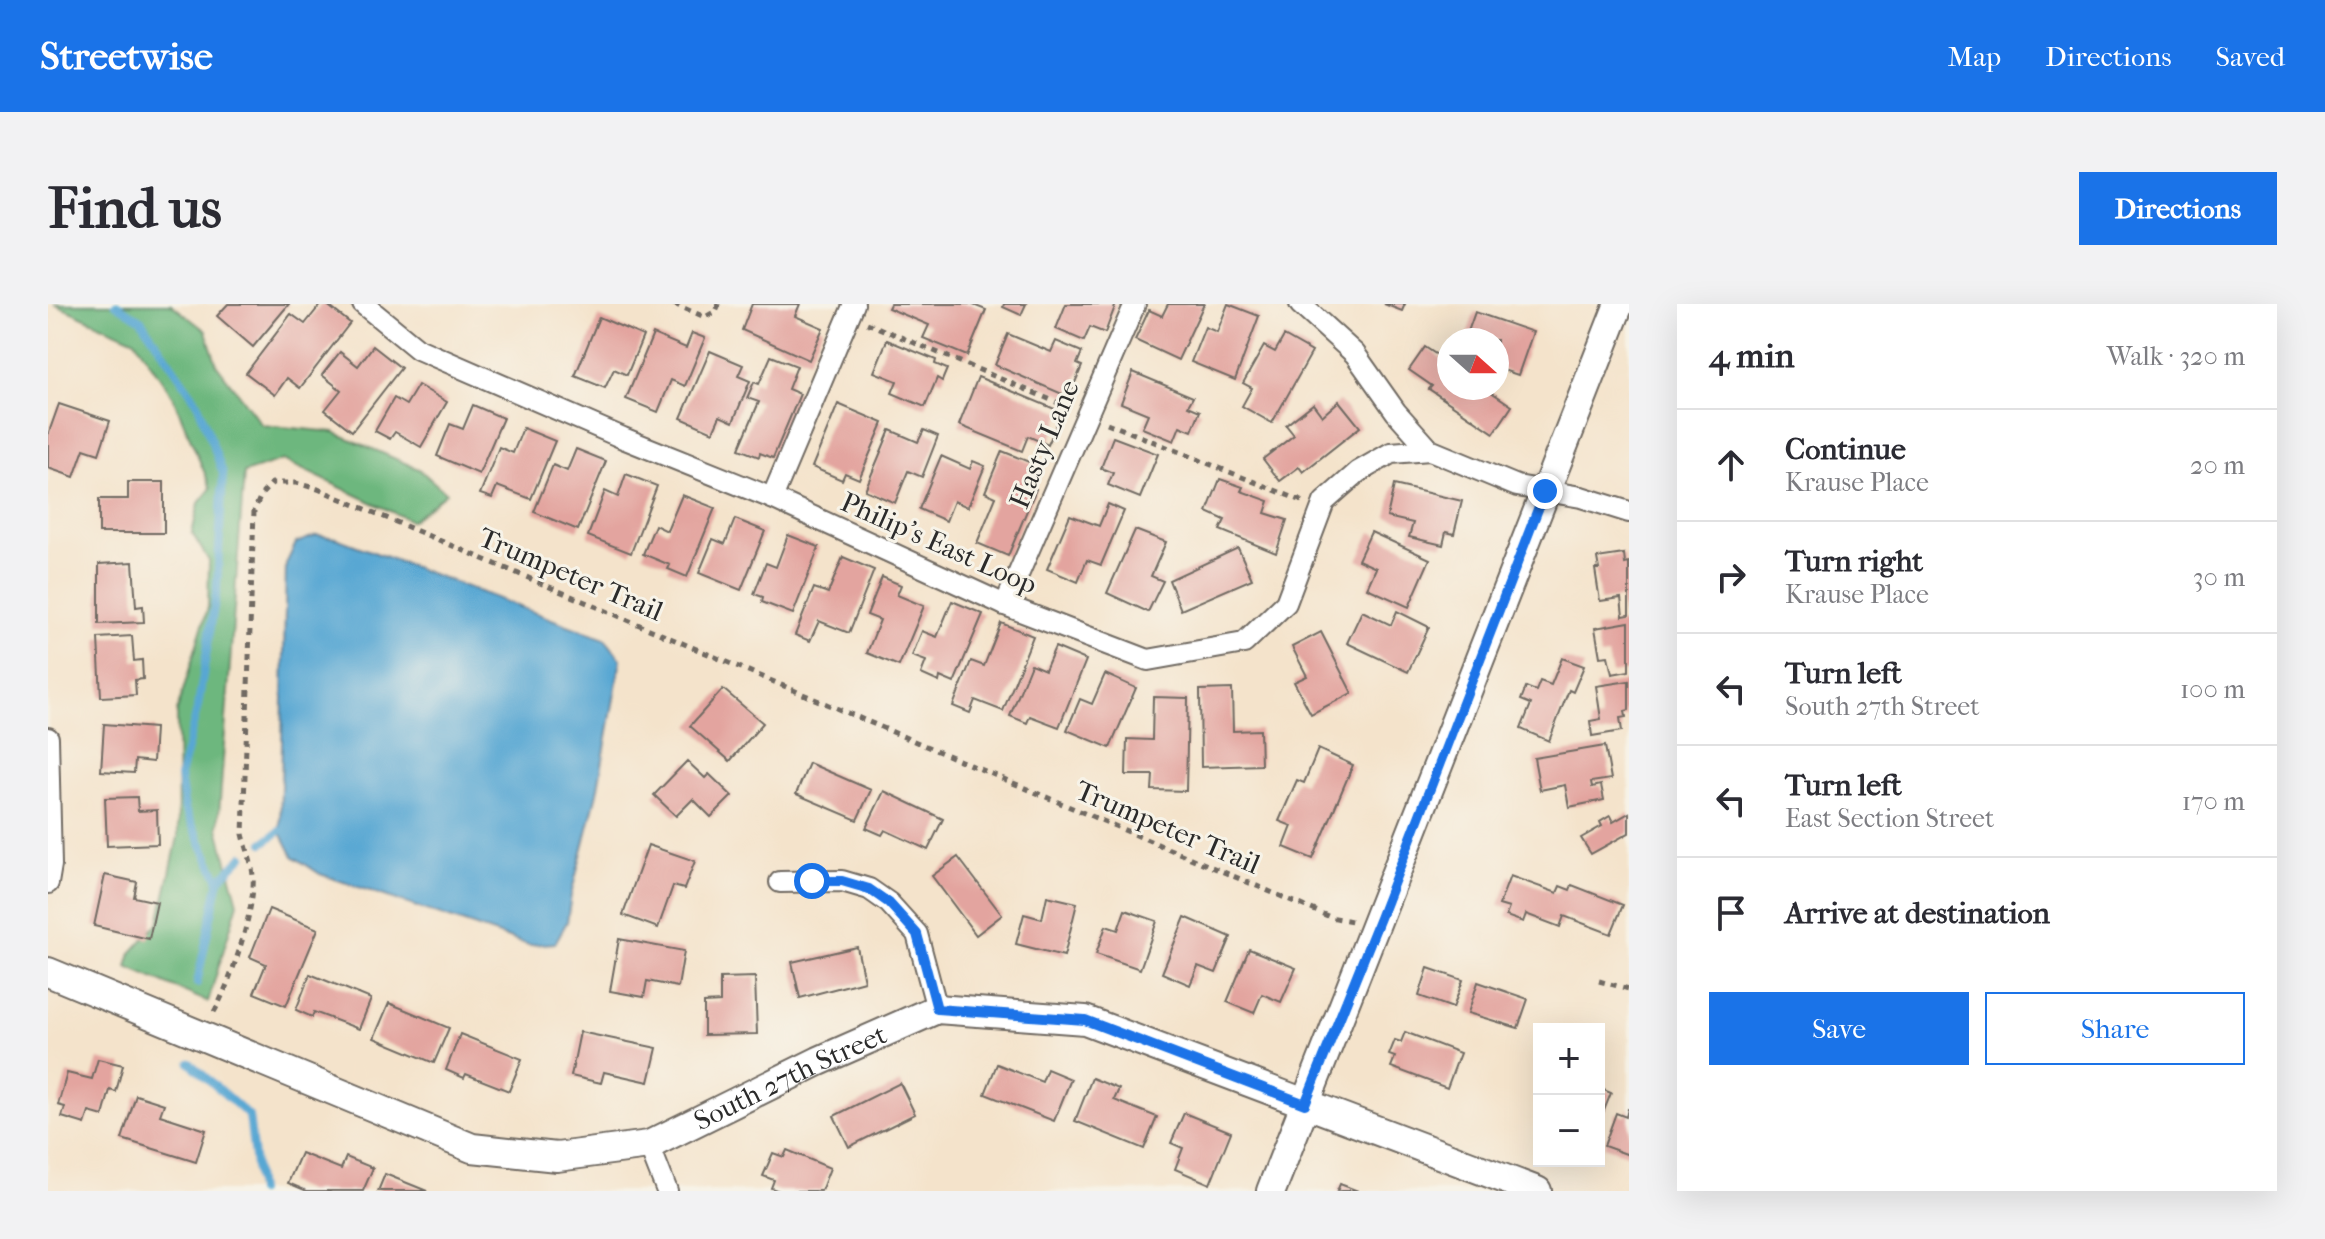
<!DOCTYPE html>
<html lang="en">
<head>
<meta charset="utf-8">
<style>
  body { margin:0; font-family:"IM FELL French Canon",serif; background:#f2f2f3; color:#2b2b33 }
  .controls { position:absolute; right:24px; bottom:24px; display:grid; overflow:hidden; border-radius:0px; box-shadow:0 8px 32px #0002 }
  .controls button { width:72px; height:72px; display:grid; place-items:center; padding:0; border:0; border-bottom:2px solid #e1e1e2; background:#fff; color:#2b2b33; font:40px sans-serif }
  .compass { position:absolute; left:1389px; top:24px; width:72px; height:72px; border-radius:50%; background:#fff; box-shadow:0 8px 32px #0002; rotate:111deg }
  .stop { position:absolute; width:24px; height:24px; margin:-18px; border:6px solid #1a73e8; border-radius:50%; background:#fff }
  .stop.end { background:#1a73e8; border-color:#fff; box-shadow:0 2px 8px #0008 }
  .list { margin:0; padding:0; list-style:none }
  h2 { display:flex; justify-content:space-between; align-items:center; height:104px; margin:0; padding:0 32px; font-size:34px }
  h2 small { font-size:26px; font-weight:400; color:#7c7c81 }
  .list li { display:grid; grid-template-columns:52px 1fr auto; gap:24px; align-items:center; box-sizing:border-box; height:112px; padding:0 32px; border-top:2px solid #e1e1e2 }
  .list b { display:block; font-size:30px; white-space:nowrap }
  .list p { margin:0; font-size:26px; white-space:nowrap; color:#7c7c81 }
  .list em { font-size:26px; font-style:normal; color:#7c7c81 }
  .actions { display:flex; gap:16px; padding:24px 32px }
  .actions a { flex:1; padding:18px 0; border:2px solid #1a73e8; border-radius:0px; text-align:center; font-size:28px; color:#1a73e8 }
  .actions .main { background:#1a73e8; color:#fff }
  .icon { flex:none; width:44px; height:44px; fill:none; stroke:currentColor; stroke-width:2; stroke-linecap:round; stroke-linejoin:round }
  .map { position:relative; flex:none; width:1581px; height:887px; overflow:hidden; border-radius:0px }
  header { display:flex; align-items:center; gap:48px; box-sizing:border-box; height:112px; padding:0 40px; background:#1a73e8; color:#fff }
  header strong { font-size:38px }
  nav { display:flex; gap:44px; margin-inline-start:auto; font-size:28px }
  .intro { display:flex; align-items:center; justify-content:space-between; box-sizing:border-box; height:192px; padding:0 48px }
  h1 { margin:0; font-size:56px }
  .button { padding:20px 36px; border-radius:0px; background:#1a73e8; color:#fff; font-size:28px; font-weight:700 }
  main { display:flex; gap:48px; padding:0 48px }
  aside { flex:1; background:#fff; border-radius:0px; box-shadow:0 8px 32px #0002 }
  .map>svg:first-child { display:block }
  .forest { fill:#6db77e; stroke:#4c7154; stroke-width:2 }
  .water { fill:#59a7d3; stroke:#42697f; stroke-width:2 }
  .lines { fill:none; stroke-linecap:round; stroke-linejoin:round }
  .stream { stroke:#59a7d3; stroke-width:8 }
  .building { fill:#e3a49f }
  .street-casing { stroke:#716b63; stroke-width:24 }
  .secondary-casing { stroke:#716b63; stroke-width:32 }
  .path { stroke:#716b63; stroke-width:5; stroke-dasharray:6 6; stroke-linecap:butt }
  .street { stroke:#fff; stroke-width:20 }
  .secondary { stroke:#fff; stroke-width:28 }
  .route { stroke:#1a73e8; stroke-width:10 }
  .labels { text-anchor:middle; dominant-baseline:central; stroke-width:6; stroke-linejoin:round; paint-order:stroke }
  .street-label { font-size:28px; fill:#2b2b2b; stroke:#f7f3e8 }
</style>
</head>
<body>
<header>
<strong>Streetwise</strong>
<nav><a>Map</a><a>Directions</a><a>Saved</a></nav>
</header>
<div class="intro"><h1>Find us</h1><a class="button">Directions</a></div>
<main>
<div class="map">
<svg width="1581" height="887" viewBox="0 0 1581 887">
  <rect width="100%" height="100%" fill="#f7f3e8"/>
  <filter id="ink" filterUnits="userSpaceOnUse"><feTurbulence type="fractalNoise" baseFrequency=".0125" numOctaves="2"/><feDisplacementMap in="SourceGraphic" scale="16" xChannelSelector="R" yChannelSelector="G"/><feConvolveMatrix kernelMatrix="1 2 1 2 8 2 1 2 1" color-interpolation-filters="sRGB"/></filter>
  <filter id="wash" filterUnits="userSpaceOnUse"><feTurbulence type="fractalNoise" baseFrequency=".006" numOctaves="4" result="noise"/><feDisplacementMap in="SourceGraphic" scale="32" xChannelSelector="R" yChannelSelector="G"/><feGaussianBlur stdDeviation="1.8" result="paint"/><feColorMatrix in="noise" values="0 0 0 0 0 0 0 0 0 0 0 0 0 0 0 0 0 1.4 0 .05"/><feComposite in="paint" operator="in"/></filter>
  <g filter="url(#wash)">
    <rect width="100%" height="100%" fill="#f4e3cb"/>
    <path class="forest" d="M6,0H123L158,27L169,61L214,121L286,128L371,165L398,189L363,217L235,156L196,169L170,524L190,599L160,698L79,663L83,649L111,618L130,533L129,407L160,303L161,257L144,229L151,199L163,184L125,93L87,36Z"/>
    <path class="water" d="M269,231L288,234L557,335L573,355L549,489L523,591L519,618L507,639L481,641L272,570L245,552L232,527L238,260L248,239Z"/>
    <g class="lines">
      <g class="stream">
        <path d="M68,0L93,16L149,98L175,169L169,284L150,402L132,472L137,506L171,576L149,679"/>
        <path d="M215,539L232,527"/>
        <path d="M171,576L195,552"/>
        <path d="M142,759L201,812L210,887"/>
      </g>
    </g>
    <g id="blocks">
      <g class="building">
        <path d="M180,0H241L205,43L169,12Z"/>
        <path d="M273,0H278L302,19L252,84L239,74L227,91L198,69L243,10L257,20Z"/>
        <path d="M704,0H752L747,12L775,24L761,56L694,26Z"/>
        <path d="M842,0H923L938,6L919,52L875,34L881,21L840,4Z"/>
        <path d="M956,0H978L973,11L955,3Z"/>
        <path d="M1018,0H1068L1057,29L1042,23L1036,37L1008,25Z"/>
        <path d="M1120,0H1156L1130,56L1087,36L1101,6L1114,12Z"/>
        <path d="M1180,0L1211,12L1187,76L1143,58L1157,23L1169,28Z"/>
        <path d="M1336,0H1357L1354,7Z"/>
        <path d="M1427,8L1485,28L1470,71L1449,64V36H1417Z"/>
        <path d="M551,13L595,32L579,71L566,65L557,84L527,72Z"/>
        <path d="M644,29L657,34L637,82L623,76L610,108L578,95L605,30L638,44Z"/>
        <path d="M960,30L1003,48L1008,37L1034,48L1029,60L1034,62L1021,93L947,61Z"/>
        <path d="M1236,32L1264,48L1224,119L1194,102L1204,84L1195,79L1216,42L1227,48Z"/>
        <path d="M839,36L888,56L887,60L899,65L894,77L889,74L877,103L844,89L849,77L826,68Z"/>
        <path d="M325,42L353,64L304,127L277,106L293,86L274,71L292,48L310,62Z"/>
        <path d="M1377,43L1401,59V84H1437L1464,102L1446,129L1381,85L1384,82L1361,66Z"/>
        <path d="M662,47L695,61L690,72L702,77L685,118L672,112L665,128L633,114Z"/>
        <path d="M723,52L749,62L740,85L752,90L725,154L712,149L711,153L691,145L711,98L699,94L706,78L711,80Z"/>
        <path d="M1085,68L1145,93L1140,102L1152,107L1144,127L1132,122L1126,137L1094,124L1100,110L1073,99Z"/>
        <path d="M930,73L1014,108L1000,141L980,132L974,147L911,121Z"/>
        <path d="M370,81L399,98L373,143L347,128L342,135L327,127L346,94L358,101Z"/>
        <path d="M1291,97L1312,123L1255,168L1251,163L1232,177L1215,155L1246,131L1238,121L1265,100L1274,112Z"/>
        <path d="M11,100L62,117L51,150L36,145L26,173L0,164V131Z"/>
        <path d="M790,100L835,119L811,175L797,169L794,176L764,163Z"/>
        <path d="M425,101L455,114L431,170L389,152L402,120L415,125Z"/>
        <path d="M475,124L507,137L483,195L449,182L444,194L432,190L451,143L465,149Z"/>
        <path d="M842,126L870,138L876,126L890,132L874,173L860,167L847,199L817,186Z"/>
        <path d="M1065,133L1110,150L1092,194L1060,181L1065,169L1053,164Z"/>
        <path d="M528,145L558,157L530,226L486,208L505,161L519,167Z"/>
        <path d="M954,147L986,160L978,181L988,185L960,252L929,239L948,193L937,188Z"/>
        <path d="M893,152L922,165L925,157L937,162L920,203L906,197L898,217L871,205Z"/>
        <path d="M578,170L609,182L583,249L540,232L557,187L570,193Z"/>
        <path d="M1172,175L1195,183L1193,187L1221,197L1217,209L1239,216L1228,249L1172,226L1177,216L1159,208Z"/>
        <path d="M80,178H116V229H51V195H80Z"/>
        <path d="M1346,181L1414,197L1406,230L1398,228L1395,241L1361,233L1365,219L1339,213Z"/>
        <path d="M634,191L667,204L639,273L620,265L622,261L595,250L607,221L619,227Z"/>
        <path d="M1060,200L1076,207L1053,261L1039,256L1030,278L999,265L1022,211L1051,222Z"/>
        <path d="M687,215L717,227L693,286L651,269L665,235L677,240Z"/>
        <path d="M1087,226L1118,238L1103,272L1115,277L1100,308L1059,289Z"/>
        <path d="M1323,228L1382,255L1361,303L1319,284L1328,264L1310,256Z"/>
        <path d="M740,231L771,243L745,310L714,298L715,293L706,290L718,259L728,263Z"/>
        <path d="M1190,244L1204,275L1133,306L1121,276Z"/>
        <path d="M1576,250L1577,260L1581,259V311L1575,312L1573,294L1552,297L1547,265H1551L1549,254Z"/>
        <path d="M795,253L826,266L801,329L771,317L762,337L747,331L766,284L780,289Z"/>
        <path d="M85,258L88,303L95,302L96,318L51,320V260Z"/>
        <path d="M834,273L853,281L849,291L876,302L851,362L819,349L832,316L819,311Z"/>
        <path d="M904,297L935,310L906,379L892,373L891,378L873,370L878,357L864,352L874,327L889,333Z"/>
        <path d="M1314,307L1343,321L1349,307L1381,323L1360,368L1299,339Z"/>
        <path d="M1581,318V367L1564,370L1560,352L1552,353L1547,324Z"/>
        <path d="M953,319L985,332L955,407L927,396L922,409L905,402L923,357L936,362Z"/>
        <path d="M1273,328L1304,389L1263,410L1246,378L1259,372L1244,343Z"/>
        <path d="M84,332L86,357L94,356L95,375L87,376L88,391L53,393L50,334Z"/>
        <path d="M1007,343L1038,356L1011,423L982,412L979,419L962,412L983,360L997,366Z"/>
        <path d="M1514,354L1536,362L1525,388L1521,386L1501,437L1473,425L1483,400L1473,396L1478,383L1488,387L1492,377L1503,381Z"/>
        <path d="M1057,370L1088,384L1062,444L1019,426L1032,395L1044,400Z"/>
        <path d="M1581,377V406L1577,407L1578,413L1572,414L1574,427L1544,432L1542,417L1553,415L1548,382Z"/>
        <path d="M675,385L715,419L682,457L642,422Z"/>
        <path d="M1184,385L1185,427L1212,426L1213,461L1153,463L1152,386Z"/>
        <path d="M1105,393L1140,394L1138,487L1104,486L1105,471H1078L1079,435L1104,436Z"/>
        <path d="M56,420L107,424L105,458L87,456L86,469L53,467Z"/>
        <path d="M1557,442L1563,475L1543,478L1544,483L1553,481L1556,496L1521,503L1517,481L1492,486L1486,454Z"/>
        <path d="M1270,445L1305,461L1265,555L1236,543L1244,522L1231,517L1249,476L1256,479Z"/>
        <path d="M639,457L657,474L661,470L684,492L663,513L645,495L628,512L606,491Z"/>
        <path d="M761,459L823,486L809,516L748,490Z"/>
        <path d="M836,487L895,515L880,546L837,526L834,531L818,524Z"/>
        <path d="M89,493L90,507L109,506L110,540L59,542L57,494Z"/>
        <path d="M1581,509V529L1543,550L1533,534L1554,522L1552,518L1562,512L1565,518Z"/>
        <path d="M600,541L647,557L636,585L625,582L610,624L575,611Z"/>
        <path d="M910,553L954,611L928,631L884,572Z"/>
        <path d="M57,571L89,578L86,593L109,598L101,635L46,622Z"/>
        <path d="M1462,572L1509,589L1512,582L1522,586L1524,581L1575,601L1563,630L1516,612L1512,623L1478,610L1475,618L1458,612L1461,604L1451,601Z"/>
        <path d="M999,592L1029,599L1016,652L968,640L976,610L994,615Z"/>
        <path d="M221,605L270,625L238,702L206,689L218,660L202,653Z"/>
        <path d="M1077,606L1109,617L1092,665L1048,650L1058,622L1070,626Z"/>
        <path d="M1137,613L1183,633L1168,669L1150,662L1142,681L1114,669Z"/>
        <path d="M571,635L636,647L630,683L599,677L596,693L562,687Z"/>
        <path d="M809,643L816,677L752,694L744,658Z"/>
        <path d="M1201,645L1248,664L1233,698L1214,690L1206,709L1179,698Z"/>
        <path d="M1380,664L1415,676L1405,704L1371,692Z"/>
        <path d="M262,670L323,695L311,725L266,708L264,713L248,706Z"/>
        <path d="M707,673L709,730L656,731V699L672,698V674Z"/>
        <path d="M1430,678L1480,695L1470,724L1420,709Z"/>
        <path d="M341,699L401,724L386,759L326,734Z"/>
        <path d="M532,728L609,744L601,778L556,768L553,779L523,772Z"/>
        <path d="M1357,728L1412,749L1399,784L1343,763L1347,753L1341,751L1347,736L1353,738Z"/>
        <path d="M412,730L474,755L461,787L418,770L416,774L398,766Z"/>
        <path d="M50,755L75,761L68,788L62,786L55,812L41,808L37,820L14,813L17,803L10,801L19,769L44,775Z"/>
        <path d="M949,760L994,778L999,765L1023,775L1006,817L937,790Z"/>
        <path d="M1044,774L1071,785L1066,796L1109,813L1096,845L1027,817Z"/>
        <path d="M852,779L867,810L801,843L786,812Z"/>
        <path d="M1551,784L1563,789L1551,819Z"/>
        <path d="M88,791L116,800L112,811L158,826L148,858L74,835Z"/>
        <path d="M1580,805H1581V851L1556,842L1568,809L1578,813Z"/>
        <path d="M1136,809L1183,828L1162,880L1127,865L1135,844L1123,839Z"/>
        <path d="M739,846L782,864L773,887H731L723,884L726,876L715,872L725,849L736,853Z"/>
        <path d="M253,849L293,865L298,853L325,864L315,887H259L240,879Z"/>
        <path d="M337,870L379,887H330Z"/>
        <path d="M1292,880L1310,887H1289Z"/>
      </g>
    </g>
  </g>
  <g filter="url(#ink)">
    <use href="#blocks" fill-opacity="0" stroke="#716b63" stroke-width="2"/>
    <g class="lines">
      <g class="street-casing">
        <g id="street">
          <path d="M315,0L370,45L575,134L724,194L957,301L1100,356L1196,339L1238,299L1276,198L1310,168L1343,149L1382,146"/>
          <path d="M1252,0L1307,50L1348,108L1382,146L1469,182L1533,193L1581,208"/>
          <path d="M724,194L806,0"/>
          <path d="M957,301L1087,0"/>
          <path d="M0,434L3,561L0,579"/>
          <path d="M732,578L794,577L821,585L841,599L869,630L889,705"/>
          <path d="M601,841L619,887"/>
        </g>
      </g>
      <g class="secondary-casing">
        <g id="secondary">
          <path id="s1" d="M0,668L424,844L509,853L601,841L771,757L889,705L1037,716L1489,887"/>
          <path d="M1223,887L1571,0"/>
        </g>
      </g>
      <g class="path">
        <path d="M626,0L657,13L668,7L671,0"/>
        <path d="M819,19L1020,103"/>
        <path d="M1059,119L1254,197"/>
        <path d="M1551,677L1581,685"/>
        <path d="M166,708C182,681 208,603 205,572C204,558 198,543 195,530L206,207L213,191L224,179H248L270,185L1282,613L1304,617"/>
      </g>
      <use href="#street" class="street"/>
      <use href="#secondary" class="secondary"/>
    </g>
  </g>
  <g class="lines" filter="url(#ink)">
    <path class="route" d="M764,577H794L821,585L841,599L869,630L889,705L1037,716L1257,800L1332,614L1497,187"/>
  </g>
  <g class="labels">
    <g class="street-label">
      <text transform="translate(996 140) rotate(-67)">Hasty Lane</text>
      <text transform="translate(891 239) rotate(24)">Philip's East Loop</text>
      <text transform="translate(523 270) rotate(23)">Trumpeter Trail</text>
      <text transform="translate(1120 523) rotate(23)">Trumpeter Trail</text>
      <text stroke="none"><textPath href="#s1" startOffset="794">South 27th Street</textPath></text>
    </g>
  </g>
</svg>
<div class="controls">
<button>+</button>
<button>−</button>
</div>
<svg class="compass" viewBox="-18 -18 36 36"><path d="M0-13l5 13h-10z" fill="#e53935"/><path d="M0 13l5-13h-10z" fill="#7c7c81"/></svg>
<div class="stop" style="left:764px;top:577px"></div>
<div class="stop end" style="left:1497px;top:187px"></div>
</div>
<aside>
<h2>4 min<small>Walk · 320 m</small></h2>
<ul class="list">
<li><svg class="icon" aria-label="ahead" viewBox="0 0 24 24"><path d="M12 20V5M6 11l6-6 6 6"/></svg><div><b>Continue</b><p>Krause Place</p></div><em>20 m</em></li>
<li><svg class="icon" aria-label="right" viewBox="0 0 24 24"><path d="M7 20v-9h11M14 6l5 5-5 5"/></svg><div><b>Turn right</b><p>Krause Place</p></div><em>30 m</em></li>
<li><svg class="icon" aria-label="left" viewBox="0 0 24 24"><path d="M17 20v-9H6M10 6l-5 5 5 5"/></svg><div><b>Turn left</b><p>South 27th Street</p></div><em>100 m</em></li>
<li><svg class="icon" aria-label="left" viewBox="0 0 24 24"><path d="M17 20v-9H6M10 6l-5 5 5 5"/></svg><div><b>Turn left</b><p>East Section Street</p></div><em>170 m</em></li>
<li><svg class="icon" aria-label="arrive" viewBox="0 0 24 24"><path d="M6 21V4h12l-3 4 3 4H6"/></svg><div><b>Arrive at destination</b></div></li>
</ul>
<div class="actions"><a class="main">Save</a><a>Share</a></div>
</aside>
</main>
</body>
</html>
